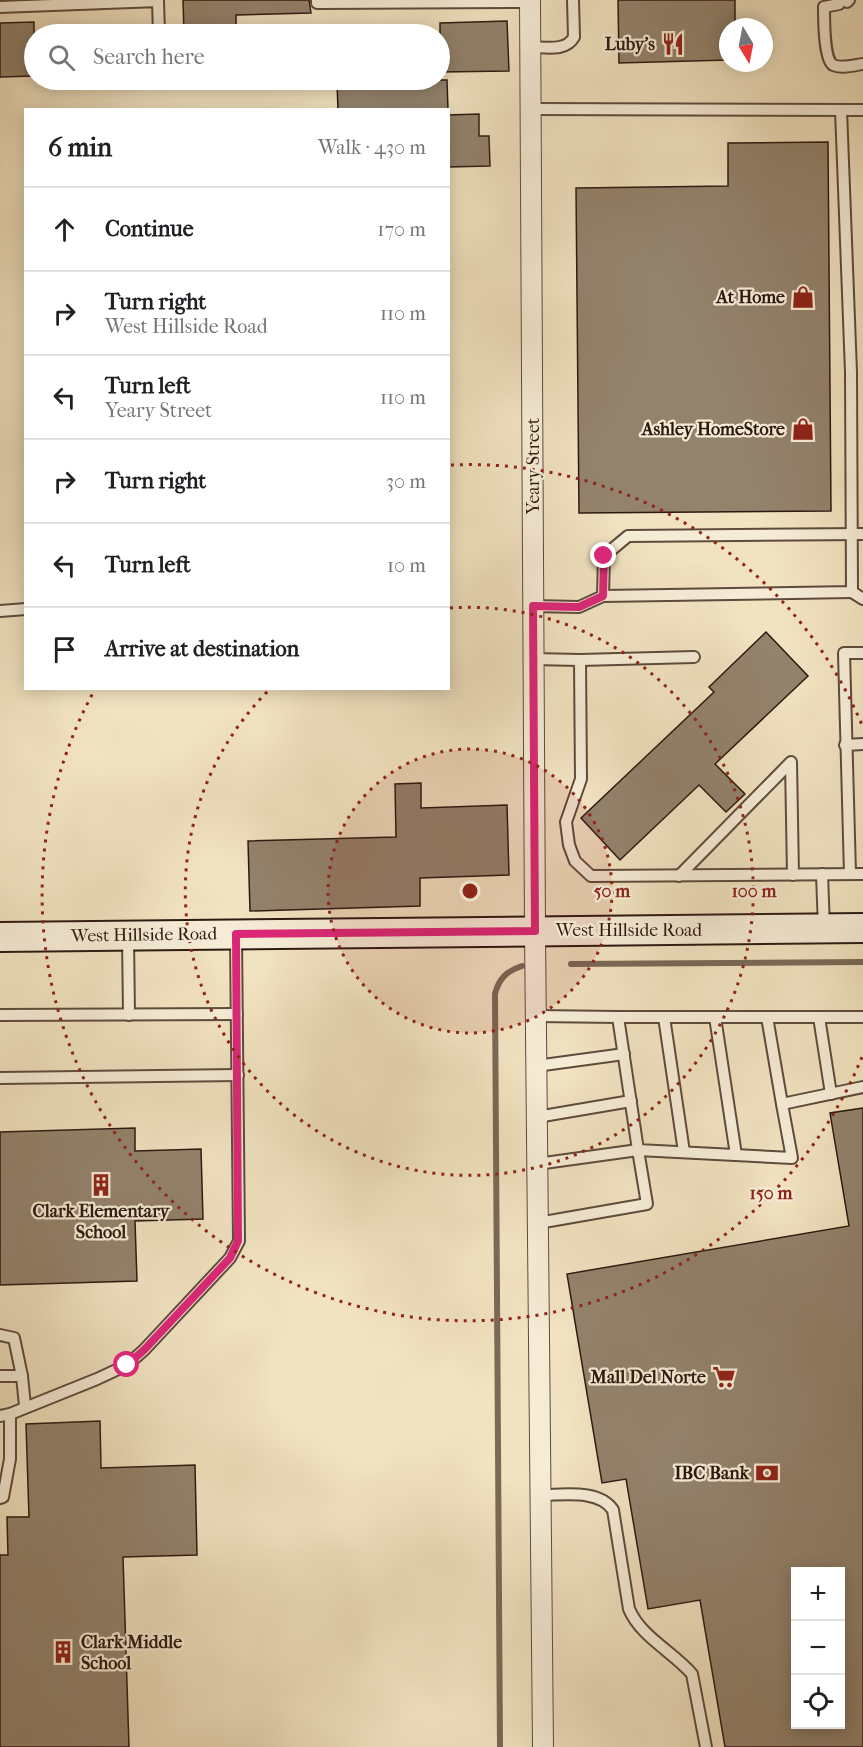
<!DOCTYPE html>
<html lang="en">
<head>
<meta charset="utf-8">
<style>
  body { margin:0; font-family:"IM FELL French Canon",serif; background:#f2f2f2; color:#202124 }
  .controls { position:absolute; right:18px; bottom:18px; display:grid; overflow:hidden; border-radius:0px; box-shadow:0 3px 15px #0003 }
  .controls button { width:54px; height:54px; display:grid; place-items:center; padding:0; border:0; border-bottom:2px solid #e0e0e0; background:#fff; color:#202124; font:30px sans-serif }
  .compass { position:absolute; left:719px; top:18px; width:54px; height:54px; border-radius:50%; background:#fff; box-shadow:0 3px 15px #0003; rotate:170deg }
  .stop { position:absolute; width:18px; height:18px; margin:-14px; border:4px solid #db2777; border-radius:50%; background:#fff }
  .stop.end { background:#db2777; border-color:#fff; box-shadow:0 2px 6px #0008 }
  .list { margin:0; padding:0; list-style:none }
  h2 { display:flex; justify-content:space-between; align-items:center; height:78px; margin:0; padding:0 24px; font-size:26px }
  h2 small { font-size:20px; font-weight:400; color:#757577 }
  .list li { display:grid; grid-template-columns:39px 1fr auto; gap:18px; align-items:center; box-sizing:border-box; height:84px; padding:0 24px; border-top:2px solid #e0e0e0 }
  .list b { display:block; font-size:22px; white-space:nowrap }
  .list p { margin:0; font-size:20px; white-space:nowrap; color:#757577 }
  .list em { font-size:20px; font-style:normal; color:#757577 }
  .icon { flex:none; width:33px; height:33px; fill:none; stroke:currentColor; stroke-width:2; stroke-linecap:round; stroke-linejoin:round }
  .map { position:relative; flex:none; width:863px; height:1747px; overflow:hidden }
  .search { position:absolute; background:#fff; box-shadow:0 3px 15px #0003; left:24px; top:24px; width:426px; height:66px; display:flex; align-items:center; gap:15px; box-sizing:border-box; padding:0 21px; border-radius:33px; color:#757577; font-size:22px }
  .panel { position:absolute; background:#fff; box-shadow:0 3px 15px #0003; left:24px; top:108px; width:426px; height:582px; border-radius:0px }
  .map>svg:first-child { display:block }
  .lines { fill:none; stroke-linecap:round; stroke-linejoin:round }
  .stream { stroke:#7a6956; stroke-width:6 }
  .building { fill:#93826c; stroke:#2d1911; stroke-width:1.5; fill-rule:evenodd }
  .lane-casing { stroke:#5e4b3d; stroke-width:14 }
  .street-casing { stroke:#5e4b3d; stroke-width:22 }
  .secondary-casing { stroke:#2d1911; stroke-width:32 }
  .lane { stroke:#f6ecd6; stroke-width:10 }
  .street { stroke:#f6ecd6; stroke-width:20 }
  .secondary { stroke:#f6ecd6; stroke-width:28 }
  .route { stroke:#db2777; stroke-width:8 }
  .ring { fill:none; stroke:#8f2418; stroke-width:3; stroke-dasharray:3 6 }
  .labels { text-anchor:middle; dominant-baseline:central; stroke-width:4.5; stroke-linejoin:round; paint-order:stroke }
  .poi-label { font-size:18px; font-weight:bold; fill:#2d1911; stroke:#f6ecd6; text-anchor:end }
  .street-label { font-size:18px; fill:#2d1911; stroke:#f6ecd6 }
  .centre { fill:#8f2418; stroke:#f6ecd6; stroke-width:3 }
  .ring-label { font-size:18px; text-anchor:middle; font-weight:bold; fill:#8f2418; stroke:#f6ecd6; stroke-width:4.5; stroke-linejoin:round; paint-order:stroke }
</style>
</head>
<body>
<div class="map">
<svg width="863" height="1747" viewBox="0 0 863 1747">
  <rect width="100%" height="100%" fill="#f1e2c0"/>
  <filter id="stains"><feTurbulence type="fractalNoise" baseFrequency=".00333" numOctaves="4"/><feColorMatrix values="0 0 0 0 .2 0 0 0 0 .09 0 0 0 0 .02 0 0 0 .5 -.17"/></filter>
  <radialGradient id="worn" r=".72"><stop offset=".6" stop-color="#630" stop-opacity="0"/><stop offset="1" stop-color="#630" stop-opacity=".3"/></radialGradient>
  <g class="lines">
    <g class="stream">
      <path d="M571,964L863,962"/>
      <path d="M500,1747L495,994C499,978 507,971 522,966"/>
    </g>
  </g>
  <g class="building">
    <path d="M183,0H309L311,13L236,15V34H184Z"/>
    <path d="M618,0H735V27H728V60L619,63Z"/>
    <path d="M507,21L509,71L440,72V23Z"/>
    <path d="M34,22V76L0,77V23Z"/>
    <path d="M408,80H447L448,110H338L337,82Z"/>
    <path d="M479,114V136H489L490,166L448,167V115Z"/>
    <path d="M828,142L831,511L579,513L576,188L728,186V143Z"/>
    <path d="M766,632L808,676L715,764L745,794L726,812L699,785L620,860L581,818L714,692L709,687Z"/>
    <path d="M421,783V808L507,805L509,875L420,878V906L250,911L248,841L396,837L395,784Z"/>
    <path d="M863,1108V1747H725L700,1600L648,1609L626,1479L602,1483L567,1274L849,1226L830,1113ZM795,1572H840V1725H795Z"/>
    <path d="M135,1128V1151L201,1149L203,1219L135,1221L137,1281L0,1285V1132Z"/>
    <path d="M100,1421L101,1468L195,1465L197,1555L123,1557L129,1747H0V1555H8L7,1517H29L26,1424Z"/>
  </g>
  <g class="lines">
    <g class="lane-casing">
      <g id="lane">
        <path d="M317,0V3L530,2"/>
        <path d="M847,2L849,0"/>
        <path d="M839,4L824,7C824,19 824,60 833,65C841,69 855,65 863,64"/>
        <path d="M0,7L158,1L159,34"/>
        <path d="M531,47C545,47 566,52 574,37L573,0"/>
        <path d="M531,109L863,110"/>
        <path d="M852,592L863,599"/>
        <path d="M603,596L604,556L628,536L863,534"/>
        <path d="M533,606L579,607L603,596L852,592L851,372L841,110"/>
        <path d="M0,611L26,609"/>
        <path d="M533,659L580,660L581,779L566,822L569,845L575,861L591,876L863,874"/>
        <path d="M580,660L694,657"/>
        <path d="M845,745L863,744"/>
        <path d="M822,874L824,928"/>
        <path d="M850,874L844,653H863"/>
        <path d="M679,876L791,762L793,875"/>
        <path d="M128,937L129,1015"/>
        <path d="M0,1015L237,1014"/>
        <path d="M536,1016L618,1017L638,1150L792,1158L782,1104L863,1087"/>
        <path d="M618,1017H863"/>
        <path d="M664,1017L684,1152"/>
        <path d="M715,1017L736,1155"/>
        <path d="M767,1017L782,1104"/>
        <path d="M819,1017L831,1094"/>
        <path d="M536,1066L624,1054"/>
        <path d="M0,1078L238,1075"/>
        <path d="M537,1117L631,1101"/>
        <path d="M537,1164L638,1150L647,1204L538,1223"/>
        <path d="M0,1335L14,1338L22,1376L25,1406"/>
        <path d="M0,1376H22"/>
        <path d="M0,1416L10,1414L97,1379L127,1365L144,1350L230,1258L239,1241L236,937"/>
        <path d="M541,1495C564,1495 599,1489 613,1510L629,1609C641,1637 672,1651 692,1674L706,1747"/>
        <path d="M0,1498L3,1497L10,1459V1414"/>
      </g>
    </g>
    <g class="street-casing">
      <path id="street" d="M530,0L535,931L543,1747"/>
    </g>
    <g class="secondary-casing">
      <path id="secondary" d="M0,937L863,928"/>
    </g>
    <use href="#lane" class="lane"/>
    <use href="#street" class="street"/>
    <use href="#secondary" class="secondary"/>
  </g>
  <g class="lines">
    <path class="route" d="M127,1365L144,1350L230,1258L238,1241L236,934L535,931L533,606L579,607L603,596L604,556"/>
  </g>
  <circle cx="470" cy="891" r="142" fill="#8f2418" fill-opacity=".12"/>
  <g class="ring">
    <circle cx="470" cy="891" r="142"/>
    <path d="M450 608A284 284 0 1 1 269 690"/>
    <path d="M862 1057A426 426 0 1 1 94 691M451 465A426 426 0 0 1 862 725"/>
  </g>
  <defs>
    <g id="restaurant-bare" transform="scale(1.8)"><path d="M-5-6h1v4h1v-4h1v4h1v-4h1v5L-1.5 .5V6h-2V.5L-5-1ZM5-6V6H3V1.5H1.5Q1.5-4 5-6Z" fill="#8f2418" stroke="#f6ecd6" stroke-width="2.5" paint-order="stroke"/></g>
    <g id="shop-bare" transform="scale(1.8)"><path d="M-5-2.5h2.3a2.7 3.5 0 0 1 5.4 0H5L5.5 6h-11ZM-1.5-2.5h3a1.5 2.3 0 0 0-3 0Z" fill="#8f2418" stroke="#f6ecd6" stroke-width="2.5" paint-order="stroke"/></g>
    <g id="building-bare" transform="scale(1.8)"><path d="M-4-6H4V6H1V3H-1V6H-4ZM-2.5-4.3h1.7v1.8h-1.7ZM.8-4.3h1.7v1.8H.8ZM-2.5-1h1.7V.8h-1.7ZM.8-1h1.7V.8H.8Z" fill="#8f2418" stroke="#f6ecd6" stroke-width="2.5" paint-order="stroke"/></g>
    <g id="supermarket-bare" transform="scale(1.8)"><path d="M-6-5.5h2.5l.6 2H6L4.5 2H-2.5L-4.4-4H-6ZM-1.5 3.2a1.3 1.3 0 1 0 .1 0ZM3 3.2a1.3 1.3 0 1 0 .1 0Z" fill="#8f2418" stroke="#f6ecd6" stroke-width="2.5" paint-order="stroke"/></g>
    <g id="bank-bare" transform="scale(1.8)"><path d="M-6-4H6V4H-6ZM0-2.3a2.3 2.3 0 1 0 0 4.6a2.3 2.3 0 1 0 0-4.6Z" fill="#8f2418" stroke="#f6ecd6" stroke-width="2.5" paint-order="stroke"/></g>
  </defs>
  <g fill-rule="evenodd">
    <use href="#restaurant-bare" x="673" y="44"/>
    <use href="#shop-bare" x="803" y="297"/>
    <use href="#shop-bare" x="803" y="429"/>
    <use href="#building-bare" x="101" y="1185"/>
    <use href="#supermarket-bare" x="724" y="1377"/>
    <use href="#bank-bare" x="767" y="1473"/>
    <use href="#building-bare" x="63" y="1652"/>
  </g>
  <g class="labels">
    <g class="poi-label">
      <text x="655" y="44">Luby's</text>
      <text x="785" y="297">At Home</text>
      <text x="785" y="429">Ashley HomeStore</text>
      <text x="101" y="1211" text-anchor="middle">Clark Elementary<tspan x="101" dy="21">School</tspan></text>
      <text x="706" y="1377">Mall Del Norte</text>
      <text x="749" y="1473">IBC Bank</text>
      <text x="81" y="1642" text-anchor="start">Clark Middle<tspan x="81" dy="21">School</tspan></text>
    </g>
    <g class="street-label">
      <text transform="translate(533 466) rotate(-90)">Yeary Street</text>
      <text x="629" y="930">West Hillside Road</text>
      <text transform="translate(144 935) rotate(-1)">West Hillside Road</text>
    </g>
  </g>
  <circle cx="470" cy="891" r="9" class="centre"/>
  <g class="ring-label">
    <text x="612" y="897">50 m</text>
    <text x="754" y="897">100 m</text>
    <text x="771" y="1199">150 m</text>
  </g>
  <rect width="100%" height="100%" filter="url(#stains)"/>
  <rect width="100%" height="100%" fill="url(#worn)"/>
</svg>
<div class="controls">
<button>+</button>
<button>−</button>
<button><svg class="icon" aria-label="locate" viewBox="0 0 24 24"><circle cx="12" cy="12" r="6"/><path d="M12 2v4M12 18v4M2 12h4M18 12h4"/></svg></button>
</div>
<svg class="compass" viewBox="-18 -18 36 36"><path d="M0-13l5 13h-10z" fill="#e53935"/><path d="M0 13l5-13h-10z" fill="#757577"/></svg>
<div class="stop" style="left:127px;top:1365px"></div>
<div class="stop end" style="left:604px;top:556px"></div>
<div class="search"><svg class="icon" aria-label="search" viewBox="0 0 24 24"><circle cx="10" cy="10" r="6"/><path d="M15 15l6 6"/></svg>Search here</div>
<section class="panel">
<h2>6 min<small>Walk · 430 m</small></h2>
<ul class="list">
<li><svg class="icon" aria-label="ahead" viewBox="0 0 24 24"><path d="M12 20V5M6 11l6-6 6 6"/></svg><div><b>Continue</b></div><em>170 m</em></li>
<li><svg class="icon" aria-label="right" viewBox="0 0 24 24"><path d="M7 20v-9h11M14 6l5 5-5 5"/></svg><div><b>Turn right</b><p>West Hillside Road</p></div><em>110 m</em></li>
<li><svg class="icon" aria-label="left" viewBox="0 0 24 24"><path d="M17 20v-9H6M10 6l-5 5 5 5"/></svg><div><b>Turn left</b><p>Yeary Street</p></div><em>110 m</em></li>
<li><svg class="icon" aria-label="right" viewBox="0 0 24 24"><path d="M7 20v-9h11M14 6l5 5-5 5"/></svg><div><b>Turn right</b></div><em>30 m</em></li>
<li><svg class="icon" aria-label="left" viewBox="0 0 24 24"><path d="M17 20v-9H6M10 6l-5 5 5 5"/></svg><div><b>Turn left</b></div><em>10 m</em></li>
<li><svg class="icon" aria-label="arrive" viewBox="0 0 24 24"><path d="M6 21V4h12l-3 4 3 4H6"/></svg><div><b>Arrive at destination</b></div></li>
</ul>
</section>
</div>
</body>
</html>
